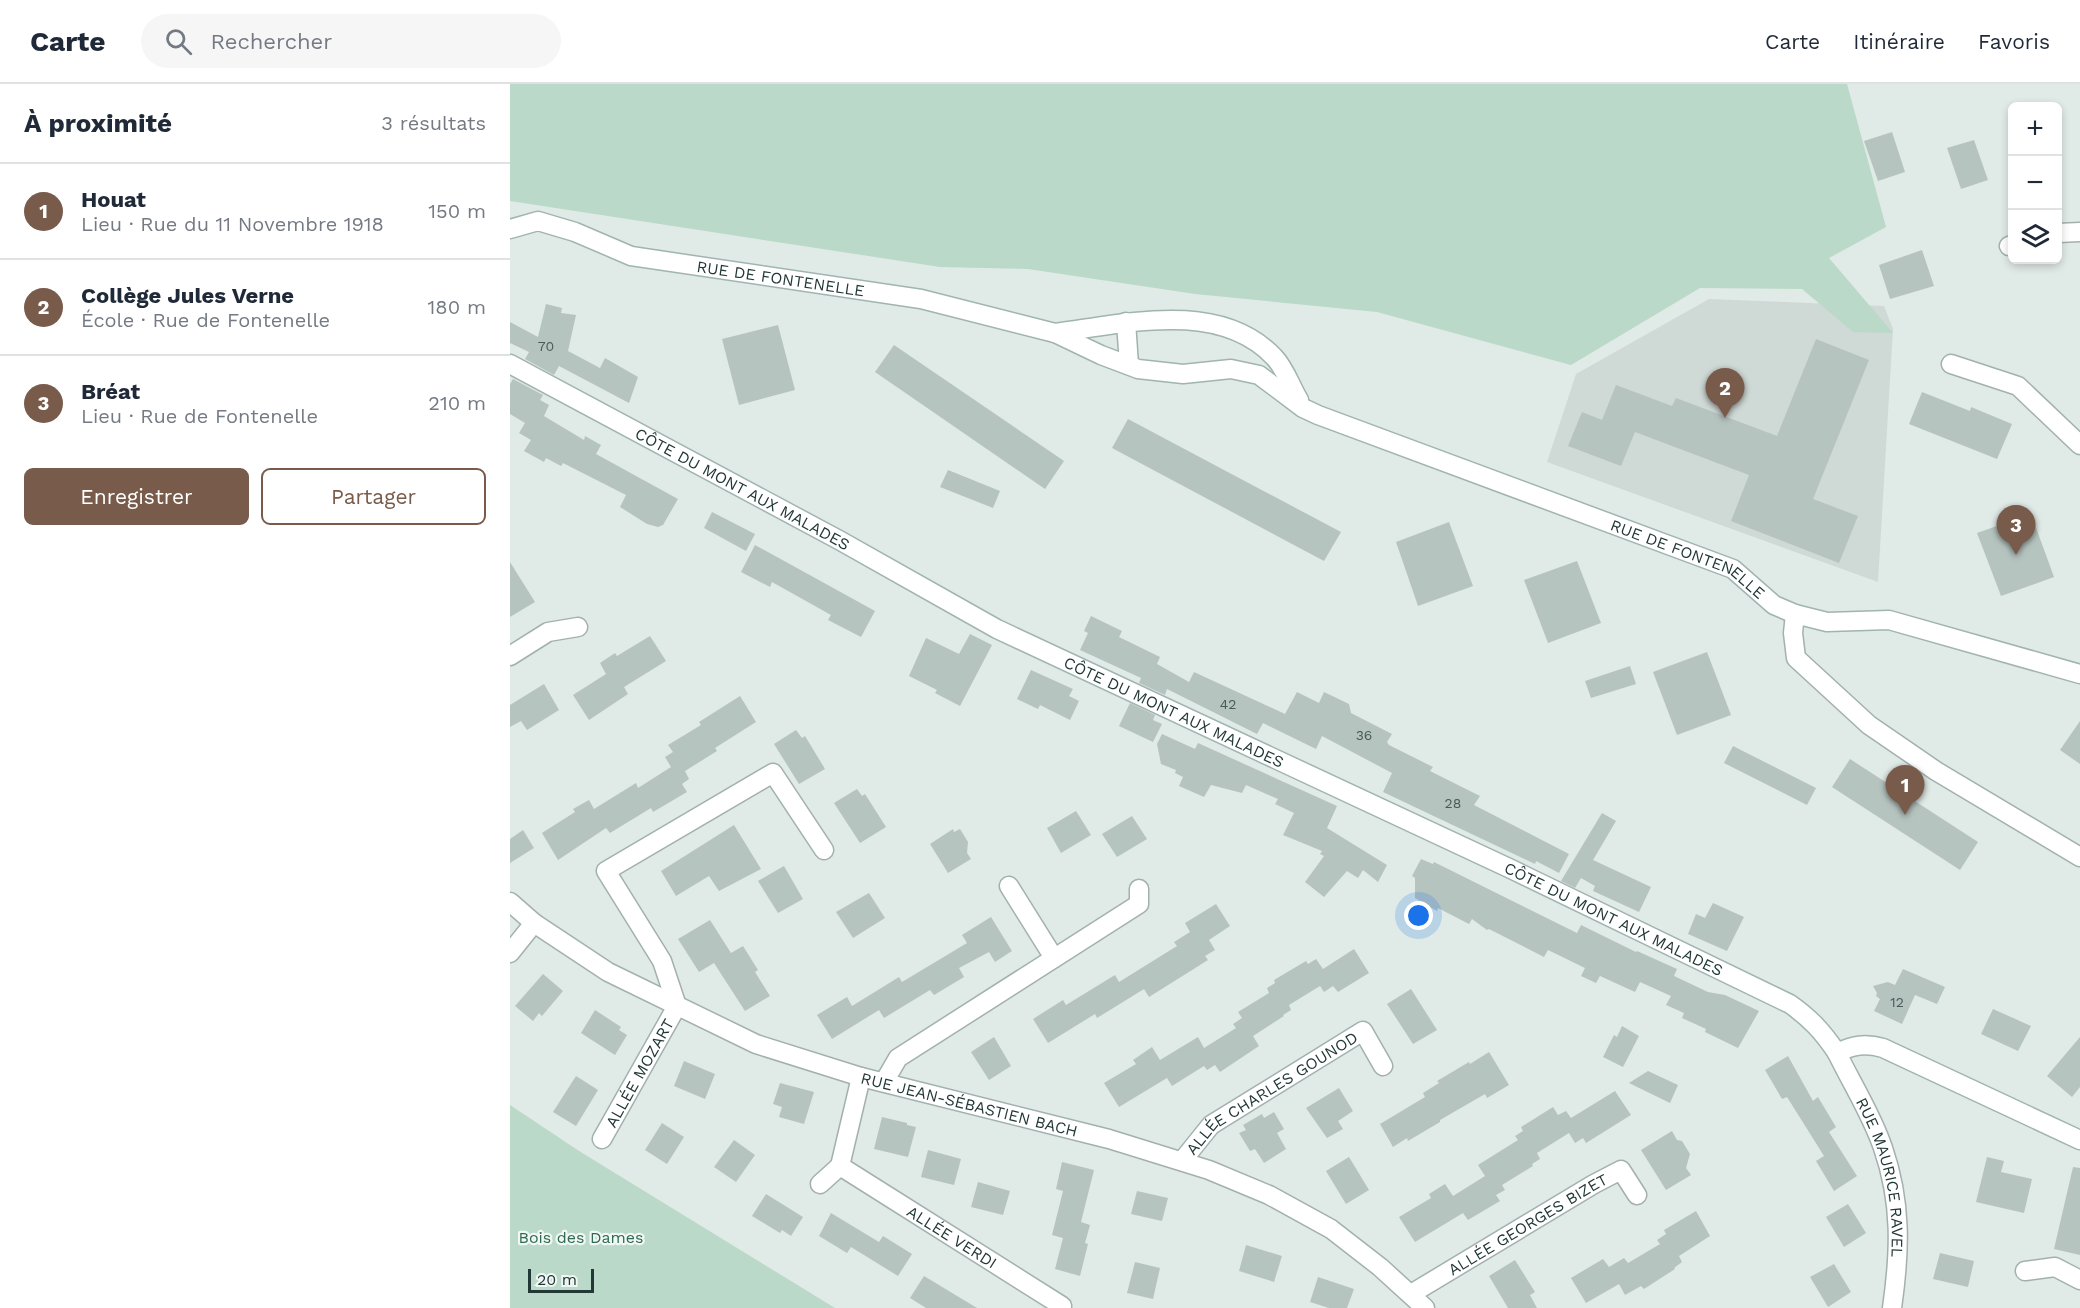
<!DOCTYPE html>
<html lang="fr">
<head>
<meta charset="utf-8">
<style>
  body { margin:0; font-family:"Work Sans",sans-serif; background:#f6f6f7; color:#1f2937 }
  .controls { position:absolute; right:18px; top:18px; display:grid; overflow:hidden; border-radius:9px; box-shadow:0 3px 9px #0003 }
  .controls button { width:54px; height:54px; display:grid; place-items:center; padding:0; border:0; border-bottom:2px solid #e0e1e3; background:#fff; color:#1f2937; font:30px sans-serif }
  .scale { position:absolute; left:18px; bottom:15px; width:66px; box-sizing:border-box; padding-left:6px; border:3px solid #223836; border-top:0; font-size:16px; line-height:21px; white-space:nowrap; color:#223836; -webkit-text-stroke:4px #f0f7f4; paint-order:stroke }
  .you { position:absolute; left:909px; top:832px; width:21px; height:21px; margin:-15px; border:4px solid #fff; border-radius:50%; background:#1a73e8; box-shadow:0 0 0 9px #1a73e833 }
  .badge { display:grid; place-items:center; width:39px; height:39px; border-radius:50%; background:#785b4b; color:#fff; font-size:20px; font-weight:700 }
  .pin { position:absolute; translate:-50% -50px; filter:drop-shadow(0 2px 3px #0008) }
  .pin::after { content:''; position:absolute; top:32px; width:21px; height:18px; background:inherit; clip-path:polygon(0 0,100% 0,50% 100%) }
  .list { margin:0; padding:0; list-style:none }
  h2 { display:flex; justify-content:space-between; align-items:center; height:78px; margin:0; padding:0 24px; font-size:26px }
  h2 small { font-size:20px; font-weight:400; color:#747a83 }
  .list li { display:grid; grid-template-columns:39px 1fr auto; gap:18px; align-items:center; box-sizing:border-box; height:96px; padding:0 24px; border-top:2px solid #e0e1e3 }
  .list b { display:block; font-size:22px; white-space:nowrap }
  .list p { margin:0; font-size:20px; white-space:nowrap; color:#747a83 }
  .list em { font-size:20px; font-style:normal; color:#747a83 }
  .actions { display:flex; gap:12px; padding:18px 24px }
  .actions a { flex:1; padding:14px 0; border:2px solid #785b4b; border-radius:9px; text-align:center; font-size:21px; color:#785b4b }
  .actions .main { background:#785b4b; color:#fff }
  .icon { flex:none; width:33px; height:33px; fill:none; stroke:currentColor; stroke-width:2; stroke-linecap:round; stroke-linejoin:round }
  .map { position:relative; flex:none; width:1570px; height:1224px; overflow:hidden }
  header { display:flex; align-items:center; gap:36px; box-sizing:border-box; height:84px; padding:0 30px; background:#fff; border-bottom:2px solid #e0e1e3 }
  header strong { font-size:28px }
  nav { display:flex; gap:33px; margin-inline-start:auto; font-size:21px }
  .search { width:420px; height:54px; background:#f6f6f7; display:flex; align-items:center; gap:15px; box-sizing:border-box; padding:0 21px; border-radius:33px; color:#747a83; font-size:22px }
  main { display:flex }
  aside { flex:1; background:#fff }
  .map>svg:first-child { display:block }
  .built { fill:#cfd9d6 }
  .green { fill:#bbd9c8 }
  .building { fill:#b6c4c0 }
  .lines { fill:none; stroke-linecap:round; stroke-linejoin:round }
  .street-casing { stroke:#a3b1ae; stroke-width:21 }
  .secondary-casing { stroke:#a0b4b0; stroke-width:21 }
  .street { stroke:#fff; stroke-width:18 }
  .secondary { stroke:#fff; stroke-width:18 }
  .labels { text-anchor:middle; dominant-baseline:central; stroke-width:4.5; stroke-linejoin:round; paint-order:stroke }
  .number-label { font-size:14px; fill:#475b58 }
  .street-label { font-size:16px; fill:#223836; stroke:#f0f7f4 }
  .park-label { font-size:16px; fill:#306b51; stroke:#f0f7f4 }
</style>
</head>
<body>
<header>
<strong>Carte</strong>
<div class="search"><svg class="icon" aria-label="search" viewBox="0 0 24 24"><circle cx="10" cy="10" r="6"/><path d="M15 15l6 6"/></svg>Rechercher</div>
<nav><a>Carte</a><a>Itinéraire</a><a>Favoris</a></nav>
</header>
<main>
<aside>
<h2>À proximité<small>3 résultats</small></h2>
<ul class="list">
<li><span class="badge">1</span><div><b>Houat</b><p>Lieu · Rue du 11 Novembre 1918</p></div><em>150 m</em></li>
<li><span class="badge">2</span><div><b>Collège Jules Verne</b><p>École · Rue de Fontenelle</p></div><em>180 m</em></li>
<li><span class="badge">3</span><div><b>Bréat</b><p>Lieu · Rue de Fontenelle</p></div><em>210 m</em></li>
</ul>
<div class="actions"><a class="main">Enregistrer</a><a>Partager</a></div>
</aside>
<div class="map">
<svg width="1570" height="1224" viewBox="0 0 1570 1224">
  <rect width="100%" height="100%" fill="#e0eae7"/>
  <path class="built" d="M1199,215L1374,222L1383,245L1368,498L1037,378L1066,290Z"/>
  <g class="green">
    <path d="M0,0H1337L1376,143L1319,174L1383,249L1343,248L1292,205L1190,204L1061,281L867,228L685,210L518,185L430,183L0,117Z"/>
    <path d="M0,1021L69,1067L325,1224H0Z"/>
  </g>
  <g class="building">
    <path d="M1382,48L1395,88L1368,97L1354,57Z"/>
    <path d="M1464,56L1478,96L1451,105L1437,64Z"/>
    <path d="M1412,166L1424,202L1380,215L1369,181Z"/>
    <path d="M36,220L52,224L51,229L66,231L58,267L90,284L95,274L128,293L119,319L49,282L44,291L15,275L19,268L0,259V238L28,253Z"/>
    <path d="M268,241L285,306L229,321L212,255Z"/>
    <path d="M1306,255L1359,276L1303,415L1348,432L1329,479L1221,437L1239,391L1125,348L1111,382L1058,362L1072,328L1092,336L1106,301L1162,322L1166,314L1267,352Z"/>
    <path d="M384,261L554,377L535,405L365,288Z"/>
    <path d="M3,295L33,311L30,316L39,321L34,332L74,356L75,352L91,361L86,370L168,415L153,441L148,443L137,440L110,423L116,411L53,379L51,382L36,374L34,378L14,367L21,356L9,349L15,339L0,330V300Z"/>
    <path d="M1412,308L1460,327L1461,323L1502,340L1487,375L1399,340Z"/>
    <path d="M618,335L831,448L814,477L602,364Z"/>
    <path d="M438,386L490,407L483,424L430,403Z"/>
    <path d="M202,428L245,450L236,467L194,444Z"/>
    <path d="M1521,430L1544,493L1491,512L1467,449Z"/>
    <path d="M939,438L963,502L908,522L886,458Z"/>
    <path d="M245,461L365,527L351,553L318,536L321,531L262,498L260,503L231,488Z"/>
    <path d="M1067,477L1091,539L1038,559L1014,496Z"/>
    <path d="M0,478L25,518L0,533Z"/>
    <path d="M581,532L612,547L609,553L650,573L647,580L679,598L684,588L775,630L787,608L809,619L814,608L839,620L841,629L882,650L877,658L879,661L923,683L920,687L970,712L964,721L1059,770L1049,789L1026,777L1025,780L873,708L882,689L812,652L806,665L753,639L747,650L657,605L655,611L629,599L631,594L570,566L578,549L574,547Z"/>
    <path d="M460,550L482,561L450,622L425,609L427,606L399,592L416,554L449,570Z"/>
    <path d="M140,552L156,577L114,603L118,610L79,636L63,611L96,590L90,579L105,569L107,572Z"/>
    <path d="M1197,568L1221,631L1167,651L1143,588Z"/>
    <path d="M1120,582L1126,600L1081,614L1075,597Z"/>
    <path d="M521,586L563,605L559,612L569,617L560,636L530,621L528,625L507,615Z"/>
    <path d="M34,600L49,626L17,646L11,637L0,643V621Z"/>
    <path d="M230,612L246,638L205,664L207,667L175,687L179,695L172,700L177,708L143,728L141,724L100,749L96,744L48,776L32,749L65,728L63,725L79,716L84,725L126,699L128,704L161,683L155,673L163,668L158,661L191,641L189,638Z"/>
    <path d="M620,619L645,631L643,636L652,640L643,658L609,642Z"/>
    <path d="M1570,637V680L1550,666Z"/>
    <path d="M286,646L292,654L295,652L315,685L289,700L264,660Z"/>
    <path d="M652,650L685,665L688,659L827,722L817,744L877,781L868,798L853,786L848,794L837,787L814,813L795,798L814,772L810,770L812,767L773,751L784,729L765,720L768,715L736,701L732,709L701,701L694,713L669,702L673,693L665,689L666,686L651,680L647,660Z"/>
    <path d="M1223,662L1306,704L1297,721L1214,679Z"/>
    <path d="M1340,675L1468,758L1450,786L1322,703Z"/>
    <path d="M347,705L352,712L355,710L376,743L350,759L324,719Z"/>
    <path d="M566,727L581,751L551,769L537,744Z"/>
    <path d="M1092,729L1106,737L1083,776L1141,803L1129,828L1083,807L1085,802L1071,794L1065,804L1051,797Z"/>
    <path d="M622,732L637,755L607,773L592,750Z"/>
    <path d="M224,741L251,785L209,807L199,792L166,812L151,787Z"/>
    <path d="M443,745L444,748L450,745L458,758L457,769L461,775L438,789L420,760Z"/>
    <path d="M13,746L24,764L0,779V755Z"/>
    <path d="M911,775L923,780L924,778L1067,849L1071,841L1126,868L1127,867L1167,885L1164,892L1198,908L1215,911L1249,927L1228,964L1195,948L1196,945L1172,934L1174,929L1156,921L1161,912L1130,898L1125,908L1090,892L1086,899L1071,892L1075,884L1038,866L1034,873L979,845L977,846L962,835L959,840L928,824L927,827L905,814V794L902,792Z"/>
    <path d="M274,782L293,815L268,829L248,797Z"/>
    <path d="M359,809L375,834L343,854L326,828Z"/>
    <path d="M1203,819L1234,833L1217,867L1178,850L1186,830L1195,834Z"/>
    <path d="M706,820L720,842L699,856L705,866L695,872L698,876L639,913L634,905L587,934L585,930L538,959L523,935L553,916L556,921L605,891L609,898L667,862L664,858L680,848L675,839Z"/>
    <path d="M481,833L502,867L485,878L479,868L449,884L454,893L424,911L420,906L374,934L369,926L322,955L307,931L337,913L342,922L389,893L392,898L457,859L452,851Z"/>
    <path d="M200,836L221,869L233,862L248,886L245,888L260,912L235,927L204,879L189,888L168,855Z"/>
    <path d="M844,865L859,889L828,908L823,902L814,908L810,902L779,921L781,926L773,931L774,932L743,952L749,962L710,988L705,981L697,986L694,982L662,1002L657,994L609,1023L594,999L626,980L623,976L642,963L650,976L688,953L694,964L726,944L723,940L732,934L728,928L759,909L757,904L765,899L764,896L796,877L798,880L806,875L813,885Z"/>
    <path d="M1393,885L1435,903L1427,920L1405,911L1392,940L1364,927L1370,915L1366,912L1367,909L1363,902L1378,898L1385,901Z"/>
    <path d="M33,890L53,907L32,932L29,929L23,937L5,922Z"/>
    <path d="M901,905L927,946L903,960L877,920Z"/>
    <path d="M1483,925L1521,942L1508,967L1471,950Z"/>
    <path d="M85,926L111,943L109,946L117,951L105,971L71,949Z"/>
    <path d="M1112,942L1129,952L1113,983L1093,973L1104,951L1107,953Z"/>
    <path d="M484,953L501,982L479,996L461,968Z"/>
    <path d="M1570,953V1003L1562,1013L1537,992Z"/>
    <path d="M979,968L999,1001L977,1014L975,1010L930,1036V1038L898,1057L897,1054L883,1063L870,1040L915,1013L913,1009L929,999L927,997L959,978L960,980Z"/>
    <path d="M1278,972L1303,1017L1308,1013L1326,1043L1319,1048L1347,1092L1324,1107L1306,1077L1314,1072L1277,1013L1272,1015L1255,986Z"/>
    <path d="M174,977L205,990L195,1015L164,1002Z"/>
    <path d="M1138,987L1168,1001L1160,1019L1119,999Z"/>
    <path d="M66,992L88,1006L66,1042L43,1028Z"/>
    <path d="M270,999L304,1008L294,1040L269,1033L272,1023L263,1020Z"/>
    <path d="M829,1004L843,1027L828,1037L833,1045L817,1054L796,1024Z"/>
    <path d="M1105,1007L1121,1031L1076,1059L1073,1054L1065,1059L1059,1049L1027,1069L1030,1075L1022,1080L1023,1082L992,1101L995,1106L986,1111L990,1117L958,1136L953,1129L905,1158L889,1133L921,1114L919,1110L935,1100L943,1112L975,1092L968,1081L1008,1056L1005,1052L1013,1047L1011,1043L1043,1023L1048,1031L1056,1027L1061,1034Z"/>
    <path d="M764,1028L774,1045L767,1049L776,1065L754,1079L745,1065L740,1067L729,1049L736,1046L733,1041L752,1030L754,1034Z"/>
    <path d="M372,1033L397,1039V1041L406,1043L398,1073L364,1065Z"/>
    <path d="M152,1039L174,1053L157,1080L135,1066Z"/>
    <path d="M1162,1047L1167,1056L1172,1057L1180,1070L1176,1084L1181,1091L1156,1106L1131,1066Z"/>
    <path d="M224,1056L245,1071L226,1098L204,1083Z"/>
    <path d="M418,1066L451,1075L444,1101L411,1093Z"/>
    <path d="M839,1073L859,1106L836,1120L816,1087Z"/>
    <path d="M1477,1073L1494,1077L1491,1088L1522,1095L1514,1129L1466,1118Z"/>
    <path d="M552,1078L584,1086L571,1138L580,1141L575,1159L578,1160L570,1192L545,1185L553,1154L542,1151L553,1107L546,1105Z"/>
    <path d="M1563,1083L1570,1084V1171L1544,1165Z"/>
    <path d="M468,1098L500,1107L493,1131L461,1123Z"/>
    <path d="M627,1107L658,1114L652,1137L621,1130Z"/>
    <path d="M256,1110L293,1133L281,1152L272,1146L270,1149L242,1132Z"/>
    <path d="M1338,1120L1356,1149L1334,1163L1316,1133Z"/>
    <path d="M1186,1127L1200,1152L1169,1172L1172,1178L1164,1184L1165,1185L1134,1205L1131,1202L1115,1211L1109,1200L1076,1219L1061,1194L1093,1175L1099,1183L1114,1174L1118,1179L1150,1160L1147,1156L1156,1150L1154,1146Z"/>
    <path d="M321,1129L369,1158L373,1152L402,1170L388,1192L341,1163L337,1169L309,1152Z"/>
    <path d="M736,1161L772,1172L764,1198L729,1187Z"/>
    <path d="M1430,1169L1464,1177L1458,1203L1423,1195Z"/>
    <path d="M1005,1176L1025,1208L1020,1211L1027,1224H998L979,1192Z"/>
    <path d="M625,1178L650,1184L643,1215L617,1209Z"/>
    <path d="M1324,1180L1341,1208L1318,1223L1300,1193Z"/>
    <path d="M414,1192L467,1224H416L400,1214Z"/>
    <path d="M808,1193L844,1205L837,1224H819L800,1218Z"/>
  </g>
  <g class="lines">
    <g class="street-casing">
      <g id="street">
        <path d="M1548,149L1570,148"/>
        <path d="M1499,162L1502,161"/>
        <path d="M616,238L619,281"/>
        <path d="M1441,280L1508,302L1570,361"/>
        <path d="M1285,530L1283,549L1286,574L1359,641L1426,687L1570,773"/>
        <path d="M0,572L38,548L68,543"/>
        <path d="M499,802L544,874"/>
        <path id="s1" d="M0,818L24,839L98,888L246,960L351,993L599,1055L699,1086L759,1111L821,1145L870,1183L915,1224"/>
        <path d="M0,869L24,839"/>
        <path id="s2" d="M1327,969C1342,1000 1362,1031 1373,1064C1392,1119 1390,1168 1382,1224"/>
        <path id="s3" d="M351,993L330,1082L552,1222L550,1224"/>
        <path d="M374,998L388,974L629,820V805"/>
        <path id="s4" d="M92,1055L167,922L152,877L96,787L263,689L314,766"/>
        <path id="s5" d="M672,1077L701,1041L853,947L873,982"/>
        <path d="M310,1100L330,1082"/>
        <path d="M1515,1187L1545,1183L1570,1196"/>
        <path id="s6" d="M901,1210L1084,1100L1111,1086L1127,1111"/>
      </g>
    </g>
    <g class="secondary-casing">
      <g id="secondary">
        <path id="s7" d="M0,145L28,137L65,148L121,172L411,215L545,249L591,271L628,285L673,290L721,285L749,291L793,324L808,331L1223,485L1264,521L1285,530L1317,538L1379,536L1570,590"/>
        <path d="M545,249C614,240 709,215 764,273C775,284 781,303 789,316"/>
        <path id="s8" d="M0,280L329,456L487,545L1001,785L1280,920C1300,934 1313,948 1327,969C1343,961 1355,959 1373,964L1570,1056"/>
      </g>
    </g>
    <use href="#street" class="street"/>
    <use href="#secondary" class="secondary"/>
  </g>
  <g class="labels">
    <g class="number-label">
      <text x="36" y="262">70</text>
      <text x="718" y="620">42</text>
      <text x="854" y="651">36</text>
      <text x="943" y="719">28</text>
      <text x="1387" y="918">12</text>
    </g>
    <g class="street-label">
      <text stroke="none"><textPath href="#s7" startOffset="280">RUE DE FONTENELLE</textPath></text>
      <text stroke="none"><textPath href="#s8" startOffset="264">CÔTE DU MONT AUX MALADES</textPath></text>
      <text stroke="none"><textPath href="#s7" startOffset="1242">RUE DE FONTENELLE</textPath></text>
      <text stroke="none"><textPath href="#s8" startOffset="750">CÔTE DU MONT AUX MALADES</textPath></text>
      <text stroke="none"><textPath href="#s8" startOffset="1236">CÔTE DU MONT AUX MALADES</textPath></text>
      <text stroke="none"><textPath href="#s4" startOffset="76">ALLÉE MOZART</textPath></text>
      <text stroke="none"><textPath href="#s5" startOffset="114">ALLÉE CHARLES GOUNOD</textPath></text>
      <text stroke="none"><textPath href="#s1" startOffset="507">RUE JEAN-SÉBASTIEN BACH</textPath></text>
      <text stroke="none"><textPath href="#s2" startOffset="134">RUE MAURICE RAVEL</textPath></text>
      <text stroke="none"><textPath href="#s6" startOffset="136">ALLÉE GEORGES BIZET</textPath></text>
      <text stroke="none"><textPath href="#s3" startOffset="224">ALLÉE VERDI</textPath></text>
    </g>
    <g class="park-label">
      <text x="71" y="1153">Bois des Dames</text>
    </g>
  </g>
</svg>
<div class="controls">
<button>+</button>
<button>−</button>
<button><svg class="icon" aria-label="layers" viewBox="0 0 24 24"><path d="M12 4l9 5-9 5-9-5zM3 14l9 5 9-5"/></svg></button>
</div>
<div class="scale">20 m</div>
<div class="you"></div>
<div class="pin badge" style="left:1395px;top:731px">1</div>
<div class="pin badge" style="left:1215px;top:334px">2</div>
<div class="pin badge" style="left:1506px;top:471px">3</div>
</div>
</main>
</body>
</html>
